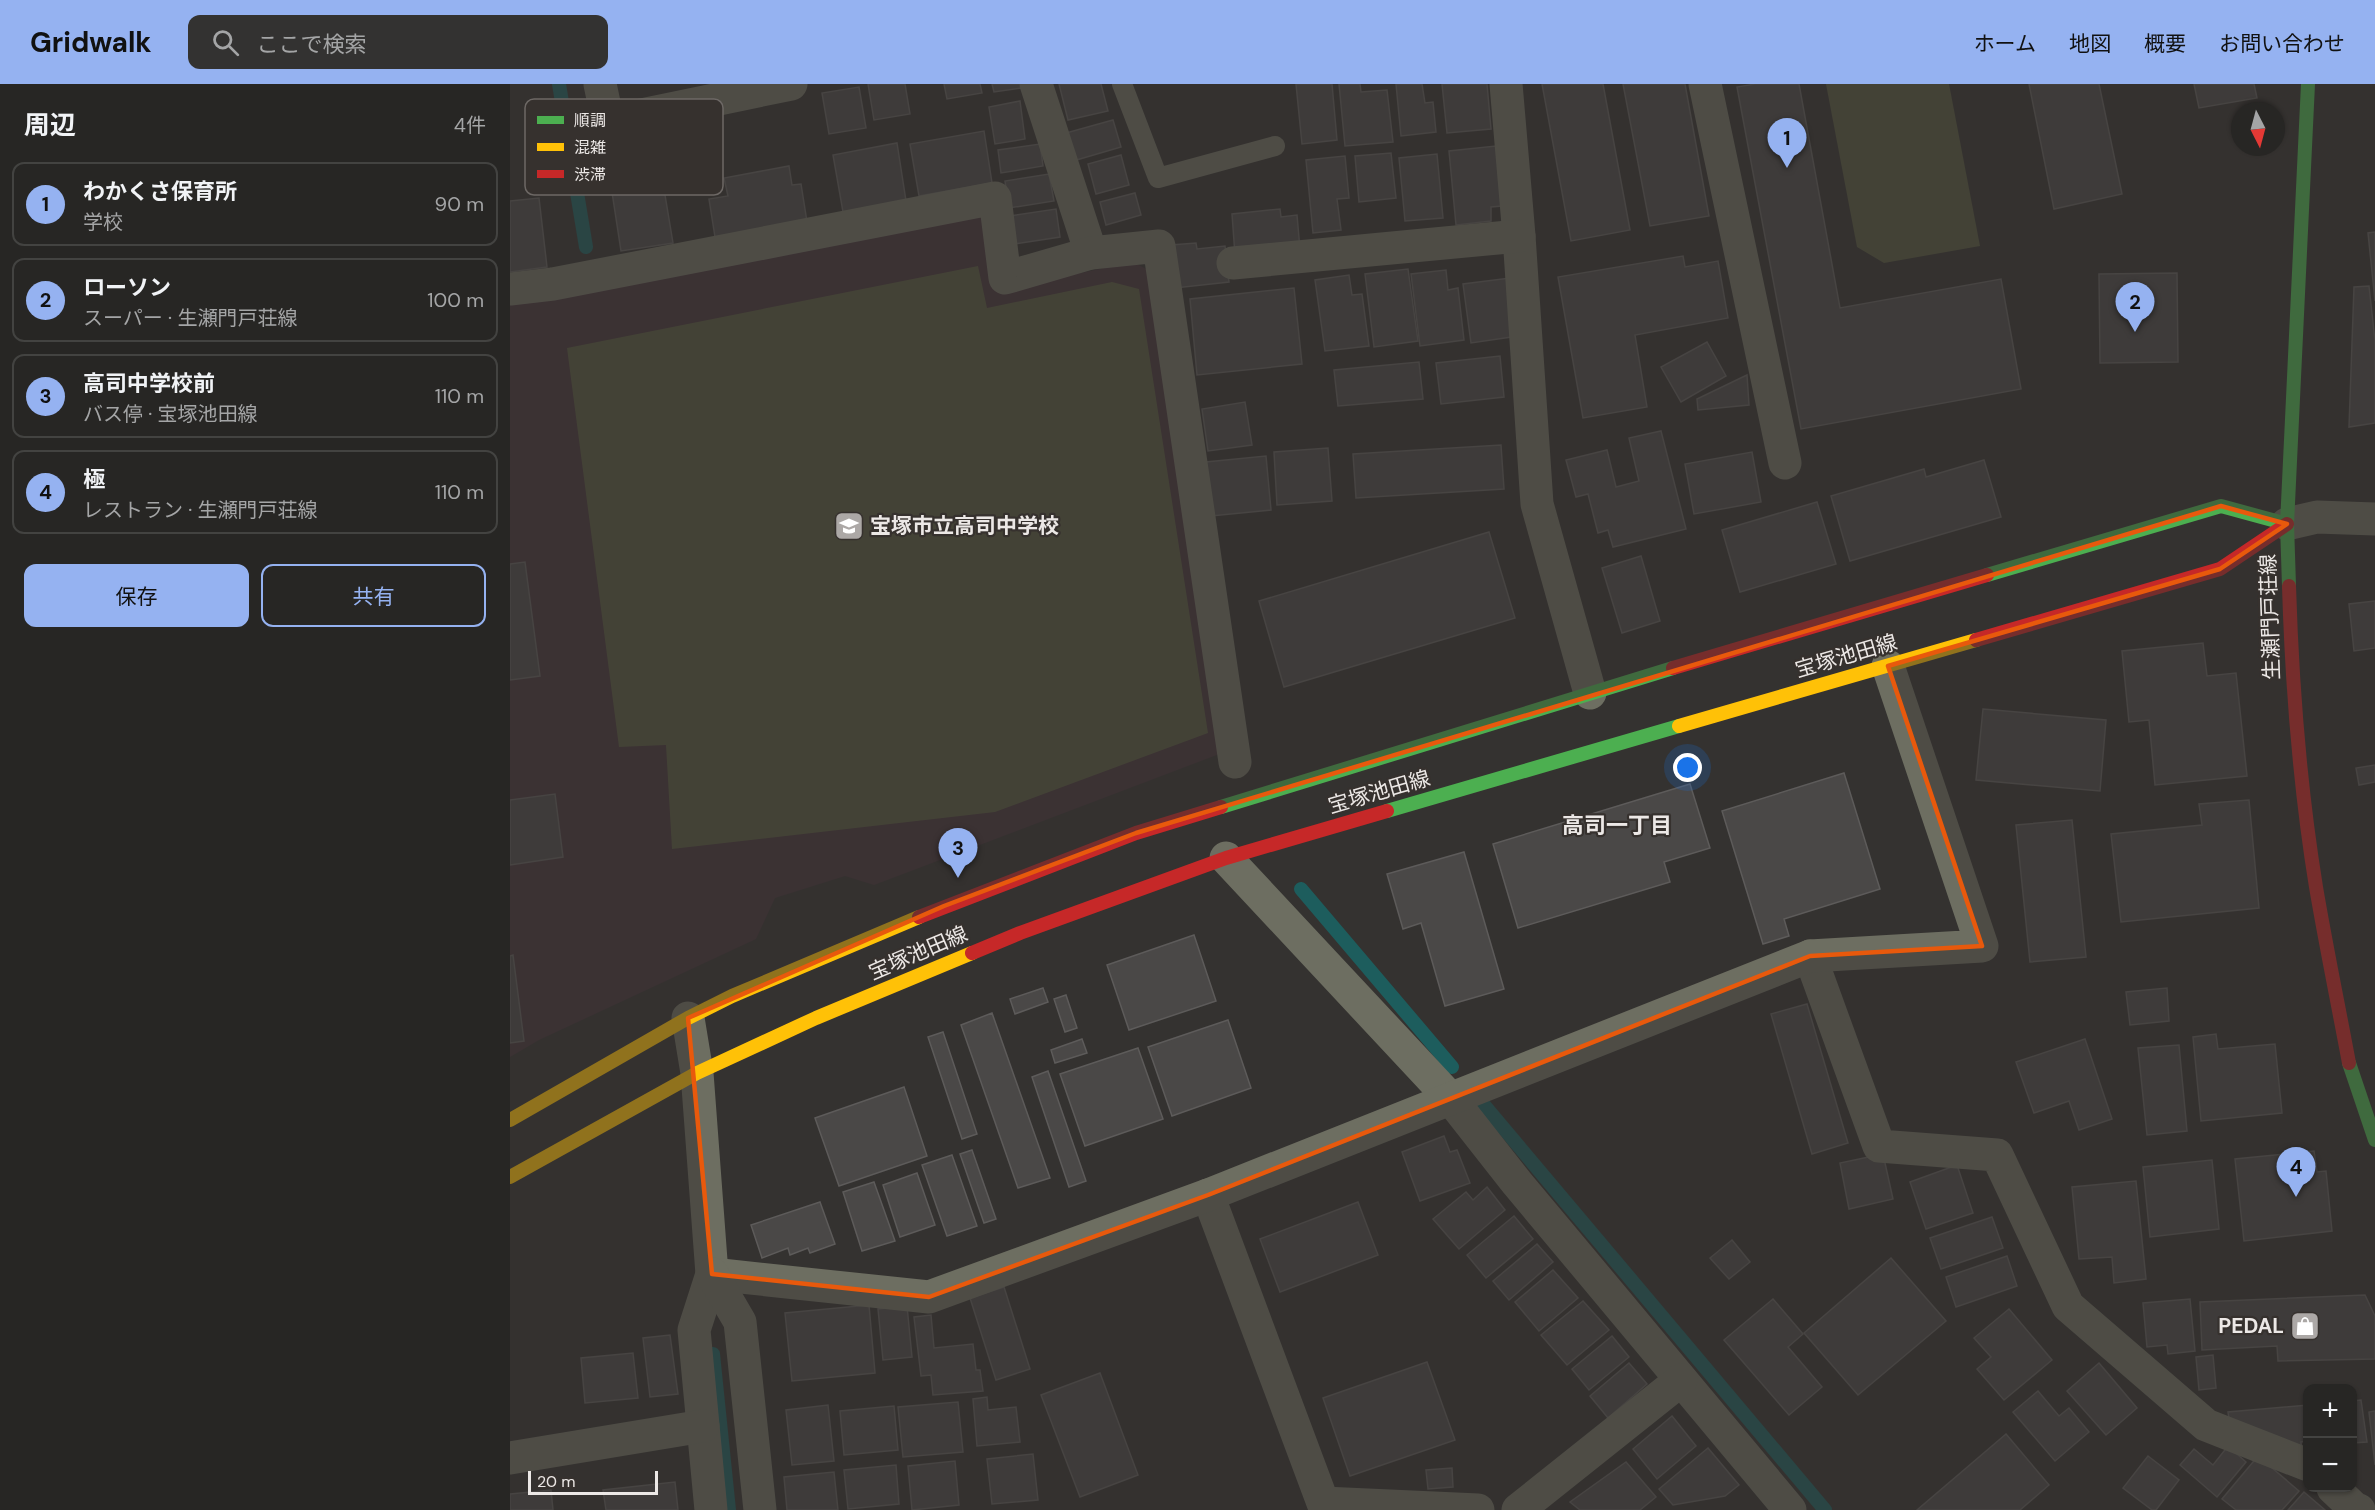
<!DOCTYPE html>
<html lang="ja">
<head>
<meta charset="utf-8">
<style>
  body { margin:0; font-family:"DM Sans","Noto Sans JP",sans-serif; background:#333231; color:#f1f3f6 }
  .controls { position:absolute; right:18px; bottom:18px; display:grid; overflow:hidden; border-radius:12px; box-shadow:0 2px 4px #0004 }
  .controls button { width:54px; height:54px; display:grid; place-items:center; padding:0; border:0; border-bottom:2px solid #434341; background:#272624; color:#f1f3f6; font:30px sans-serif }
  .compass { position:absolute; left:1721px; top:18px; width:54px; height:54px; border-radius:50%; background:#272624; box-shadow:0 2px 4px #0004; rotate:174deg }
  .scale { position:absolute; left:18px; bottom:15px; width:130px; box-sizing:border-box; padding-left:6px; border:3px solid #ece8e6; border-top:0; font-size:16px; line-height:21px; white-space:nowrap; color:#ece8e6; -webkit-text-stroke:4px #36312e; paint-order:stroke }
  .you { position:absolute; left:1178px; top:684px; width:21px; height:21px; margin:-15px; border:4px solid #fff; border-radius:50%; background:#1a73e8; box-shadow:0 0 0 9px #1a73e833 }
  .badge { display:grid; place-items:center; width:39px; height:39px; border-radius:50%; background:#95b2f1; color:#111; font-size:20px; font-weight:700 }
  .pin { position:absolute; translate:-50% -50px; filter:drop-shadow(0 2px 3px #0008) }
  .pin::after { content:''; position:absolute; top:32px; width:21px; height:18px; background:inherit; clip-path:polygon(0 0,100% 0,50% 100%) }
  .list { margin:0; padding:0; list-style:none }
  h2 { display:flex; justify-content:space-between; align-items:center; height:78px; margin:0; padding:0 24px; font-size:26px }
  h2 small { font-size:20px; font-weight:400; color:#a4a5a6 }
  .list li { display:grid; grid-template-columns:39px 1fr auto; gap:18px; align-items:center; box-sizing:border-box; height:84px; margin:0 12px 12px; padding:0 12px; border:2px solid #434341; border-radius:12px }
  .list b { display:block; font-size:22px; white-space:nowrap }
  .list p { margin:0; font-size:20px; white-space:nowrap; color:#a4a5a6 }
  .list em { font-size:20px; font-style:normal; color:#a4a5a6 }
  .actions { display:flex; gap:12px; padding:18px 24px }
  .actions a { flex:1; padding:14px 0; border:2px solid #95b2f1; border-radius:12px; text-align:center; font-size:21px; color:#95b2f1 }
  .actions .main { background:#95b2f1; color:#111 }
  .icon { flex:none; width:33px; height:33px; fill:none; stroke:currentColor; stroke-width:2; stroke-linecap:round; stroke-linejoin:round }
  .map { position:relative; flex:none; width:1865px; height:1426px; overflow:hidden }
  header { display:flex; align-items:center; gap:36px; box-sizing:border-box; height:84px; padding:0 30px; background:#95b2f1; color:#111 }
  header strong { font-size:28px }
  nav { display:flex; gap:33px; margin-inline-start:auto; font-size:21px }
  .search { width:420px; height:54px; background:#333231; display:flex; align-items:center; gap:15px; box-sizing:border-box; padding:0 21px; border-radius:12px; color:#a4a5a6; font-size:22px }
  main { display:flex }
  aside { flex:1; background:#272624 }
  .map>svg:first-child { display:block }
  .education { fill:#443339 }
  .green { fill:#55583f }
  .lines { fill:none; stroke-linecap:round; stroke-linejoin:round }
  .stream { stroke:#1d5d5d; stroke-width:14 }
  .building { fill:#4a4847; stroke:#5d5b5a; stroke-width:1.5 }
  .lane { stroke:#6d6e61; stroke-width:20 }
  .street { stroke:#6d6e61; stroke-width:33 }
  .fast { stroke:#4caf50; stroke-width:14 }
  .slow { stroke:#ffc107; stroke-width:14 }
  .jam { stroke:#c62828; stroke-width:14 }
  .marked { fill:none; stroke:#e8590c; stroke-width:4.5; stroke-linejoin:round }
  .labels { text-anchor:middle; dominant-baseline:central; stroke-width:4.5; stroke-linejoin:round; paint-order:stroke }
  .poi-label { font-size:21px; font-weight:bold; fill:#ece8e6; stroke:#36312e; text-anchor:start }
  .street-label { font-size:21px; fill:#ece8e6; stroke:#36312e }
  .neighbourhood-label { font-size:22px; font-weight:bold; fill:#ece8e6; stroke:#36312e }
  .key { fill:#36312e; stroke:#6d6865; stroke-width:1.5 }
  .key-label { font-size:16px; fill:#ece8e6 }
</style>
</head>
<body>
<header>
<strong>Gridwalk</strong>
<div class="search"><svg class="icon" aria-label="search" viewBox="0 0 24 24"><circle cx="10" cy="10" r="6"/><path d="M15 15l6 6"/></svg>ここで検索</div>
<nav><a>ホーム</a><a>地図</a><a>概要</a><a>お問い合わせ</a></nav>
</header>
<main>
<aside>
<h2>周辺<small>4件</small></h2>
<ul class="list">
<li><span class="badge">1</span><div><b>わかくさ保育所</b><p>学校</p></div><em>90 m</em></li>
<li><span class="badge">2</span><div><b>ローソン</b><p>スーパー · 生瀬門戸荘線</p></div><em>100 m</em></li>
<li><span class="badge">3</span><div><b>高司中学校前</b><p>バス停 · 宝塚池田線</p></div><em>110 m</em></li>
<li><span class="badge">4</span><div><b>極</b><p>レストラン · 生瀬門戸荘線</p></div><em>110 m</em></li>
</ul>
<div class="actions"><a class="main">保存</a><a>共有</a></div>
</aside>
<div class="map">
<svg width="1865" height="1426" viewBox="0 0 1865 1426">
  <rect width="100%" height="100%" fill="#343230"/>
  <path class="education" d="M474,129L489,206L623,178L638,186L712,669L364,801L335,792L265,814L246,855L29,956L0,973V215Z"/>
  <g class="green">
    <path d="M1316,0H1439L1470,162L1374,179L1347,163Z"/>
    <path d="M468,182L477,224L602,198L629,205L698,649L485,728L162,765L156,661L109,663L57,264Z"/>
  </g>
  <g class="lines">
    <g class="stream">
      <path d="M49,0L76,163"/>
      <path d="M791,805L942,983"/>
      <path d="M974,1021L1315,1426"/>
      <path d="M203,1270L219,1426"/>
    </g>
  </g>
  <g class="building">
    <path d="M358,0H395L400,30L364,36Z"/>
    <path d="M434,0H470L472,9L437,15Z"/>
    <path d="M482,0H511V4L484,8Z"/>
    <path d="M549,0H591L598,27L558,36Z"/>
    <path d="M786,0H822L827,56L792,60Z"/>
    <path d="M829,0H850L851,8L877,6L883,58L835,62Z"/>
    <path d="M886,0H912L915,19L923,18L926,48L891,52Z"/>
    <path d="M932,0H977L981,45L937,49Z"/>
    <path d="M1032,0H1093L1120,146L1061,157Z"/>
    <path d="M1113,0H1175L1199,132L1140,142Z"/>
    <path d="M1245,0H1289L1330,224L1491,195L1511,305L1291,345L1227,3Z"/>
    <path d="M1519,0H1589L1612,110L1544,125Z"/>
    <path d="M1684,0H1744L1747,14L1689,24Z"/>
    <path d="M349,3L356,44L319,50L312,9Z"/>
    <path d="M510,17L515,55L485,60L479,23Z"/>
    <path d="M603,36L611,63L563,77L556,49Z"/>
    <path d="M474,47L482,99L409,112L400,60Z"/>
    <path d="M387,59L396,117L333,128L323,71Z"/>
    <path d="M530,60L533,82L491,89L488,66Z"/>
    <path d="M986,62L992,122L981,123V137L946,141L939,67Z"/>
    <path d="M881,69L886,114L849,118L845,72Z"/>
    <path d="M927,70L933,134L895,137L889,74Z"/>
    <path d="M611,71L619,101L586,110L578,80Z"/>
    <path d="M835,72L839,114L827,115L831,146L803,149L796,76Z"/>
    <path d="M279,82L282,101L291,100L297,138L205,153L199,115L218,112L214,94Z"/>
    <path d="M539,90L544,117L499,124L495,97Z"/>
    <path d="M153,99L163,159L111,167L102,108Z"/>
    <path d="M625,109L631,131L596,141L590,118Z"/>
    <path d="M29,114L37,183L0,188V117Z"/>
    <path d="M546,125L550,153L504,160L500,132Z"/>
    <path d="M770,125L771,133L787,131L790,165L725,171L722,130Z"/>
    <path d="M1865,148V217L1858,149Z"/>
    <path d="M686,159L687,165L715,162L719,198L665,204L661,161Z"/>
    <path d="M1173,172L1175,183L1208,177L1218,234L1125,251L1137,323L1073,334L1048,193Z"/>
    <path d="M898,185L908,257L864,263L855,190Z"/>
    <path d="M936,186L938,206L948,204L954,256L910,262L901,190Z"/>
    <path d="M1667,189L1668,278L1590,279L1589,190Z"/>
    <path d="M839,191L842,211L852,210L859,262L815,267L805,196Z"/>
    <path d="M1000,194L1008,252L961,259L953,200Z"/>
    <path d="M1859,202L1865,257V339L1839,343L1844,203Z"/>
    <path d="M784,204L792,280L687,291L680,215Z"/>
    <path d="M1197,258L1216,292L1171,318L1151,283Z"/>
    <path d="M990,272L994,313L931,320L926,279Z"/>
    <path d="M909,278L913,315L828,322L824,286Z"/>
    <path d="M1237,291L1239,321L1188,326L1187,315Z"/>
    <path d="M735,318L742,361L698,367L692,325Z"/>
    <path d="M1151,347L1176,445L1103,463L1098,446L1088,449L1078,410L1066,413L1056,376L1097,366L1106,403L1129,397L1119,354Z"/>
    <path d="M991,361L994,405L846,414L843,370Z"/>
    <path d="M818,364L822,417L767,421L764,368Z"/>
    <path d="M1242,368L1251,418L1184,430L1175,380Z"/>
    <path d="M756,372L761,426L701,432L696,378Z"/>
    <path d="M1474,376L1491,433L1340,477L1321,412L1414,385L1416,393Z"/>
    <path d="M1307,418L1326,480L1230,508L1212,446Z"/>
    <path d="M979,448L1005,534L774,603L749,517Z"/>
    <path d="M1131,472L1150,537L1112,549L1092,484Z"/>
    <path d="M15,478L30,592L0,596V480Z"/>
    <path d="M1865,517V564L1844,567L1839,520Z"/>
    <path d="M1693,559L1697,592L1726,589L1737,692L1645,701L1639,636L1619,638L1612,567Z"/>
    <path d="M1473,625L1596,636L1590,707L1466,696Z"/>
    <path d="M1865,681V698L1849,701L1846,684Z"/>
    <path d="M1334,689L1370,805L1274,835L1279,852L1253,860L1212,727Z"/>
    <path d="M1180,700L1200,764L1154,778L1160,798L1008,844L983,760Z"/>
    <path d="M45,710L53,773L0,781V716Z"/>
    <path d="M1739,716L1749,824L1611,838L1601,750L1692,741L1689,720Z"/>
    <path d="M1562,736L1576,873L1520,878L1506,741Z"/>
    <path d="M954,768L994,905L935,922L911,839L893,845L877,790Z"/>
    <path d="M684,851L706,917L619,946L597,881Z"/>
    <path d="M3,871L14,957L0,959V872Z"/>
    <path d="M533,904L538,918L505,930L500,915Z"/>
    <path d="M1657,904L1659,937L1620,941L1616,908Z"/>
    <path d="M556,911L567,944L555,948L544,915Z"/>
    <path d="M1297,920L1338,1059L1302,1070L1261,930Z"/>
    <path d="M482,929L540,1094L508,1104L451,941Z"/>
    <path d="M718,936L741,1004L662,1032L638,963Z"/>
    <path d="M433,948L467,1050L452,1055L418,953Z"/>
    <path d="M1706,950L1708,965L1765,960L1772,1029L1691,1037L1683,953Z"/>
    <path d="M572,955L577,969L545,979L541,966Z"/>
    <path d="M1575,955L1602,1035L1569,1046L1559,1017L1524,1029L1506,978Z"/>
    <path d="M1669,961L1677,1047L1637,1051L1628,964Z"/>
    <path d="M628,964L653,1035L575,1062L550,990Z"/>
    <path d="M538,987L576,1097L559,1103L522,993Z"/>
    <path d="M394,1003L417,1072L329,1102L305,1034Z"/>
    <path d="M934,1052L940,1068L947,1066L960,1099L910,1117L892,1068Z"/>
    <path d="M462,1066L486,1135L474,1139L450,1070Z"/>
    <path d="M1804,1067L1807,1088L1816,1087L1822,1147L1734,1157L1725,1075Z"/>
    <path d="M1373,1070L1383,1115L1339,1125L1330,1079Z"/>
    <path d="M442,1071L467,1142L437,1152L412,1081Z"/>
    <path d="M1702,1076L1709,1145L1640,1153L1633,1083Z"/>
    <path d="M1447,1081L1463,1129L1416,1145L1400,1098Z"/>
    <path d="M407,1089L425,1141L390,1153L373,1101Z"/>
    <path d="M1626,1097L1636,1195L1604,1199L1602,1173L1569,1175L1562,1103Z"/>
    <path d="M364,1098L385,1157L352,1167L333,1108Z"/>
    <path d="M977,1103L995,1126L949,1165L923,1135L956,1108L963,1116Z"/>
    <path d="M310,1118L325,1160L300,1169L298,1164L280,1171L278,1164L252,1174L241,1141Z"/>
    <path d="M848,1118L868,1171L770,1208L750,1155Z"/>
    <path d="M1004,1132L1023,1155L976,1194L957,1171Z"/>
    <path d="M1482,1133L1493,1164L1431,1185L1420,1154Z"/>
    <path d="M1222,1156L1240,1178L1219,1195L1200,1174Z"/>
    <path d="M1027,1160L1043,1178L999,1216L983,1197Z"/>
    <path d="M1497,1172L1507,1202L1446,1223L1436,1193Z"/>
    <path d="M1381,1174L1436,1237L1348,1311L1294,1249Z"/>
    <path d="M1043,1186L1068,1214L1029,1247L1005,1218Z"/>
    <path d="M494,1203L520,1285L486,1296L460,1214Z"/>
    <path d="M1855,1211L1865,1232V1275L1768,1277L1767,1262L1692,1266L1690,1218Z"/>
    <path d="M1263,1215L1293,1250L1278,1263L1312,1303L1279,1331L1214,1256Z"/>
    <path d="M1680,1215L1685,1267L1658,1270L1657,1261L1637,1263L1633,1219Z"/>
    <path d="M1073,1217L1099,1246L1057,1281L1031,1251Z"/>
    <path d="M359,1221L365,1289L282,1297L275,1229Z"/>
    <path d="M397,1222L402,1273L373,1276L368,1225Z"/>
    <path d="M1499,1225L1542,1276L1494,1316L1467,1285L1481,1273L1464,1254Z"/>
    <path d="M421,1231L424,1264L463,1260L466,1286H470L473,1307L423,1311L421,1291L411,1292L404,1233Z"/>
    <path d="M160,1251L168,1310L140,1313L133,1254Z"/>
    <path d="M1102,1252L1119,1273L1079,1306L1062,1285Z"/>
    <path d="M123,1269L128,1314L75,1319L71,1274Z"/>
    <path d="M1703,1271L1706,1304L1689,1306L1686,1273Z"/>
    <path d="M917,1278L945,1356L840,1392L813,1314Z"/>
    <path d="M1119,1279L1137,1300L1098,1334L1080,1312Z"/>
    <path d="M1589,1279L1627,1324L1596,1351L1557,1307Z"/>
    <path d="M590,1289L628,1391L570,1413L531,1311Z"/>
    <path d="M1528,1307L1549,1332L1559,1324L1579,1348L1545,1377L1503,1328Z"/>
    <path d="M477,1313L478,1326L506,1323L510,1358L467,1362L463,1315Z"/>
    <path d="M1851,1316L1857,1358L1842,1359V1317Z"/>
    <path d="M448,1318L453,1368L393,1373L388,1323Z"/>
    <path d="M318,1321L324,1377L282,1381L276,1326Z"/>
    <path d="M1798,1321V1357L1791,1358L1792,1368L1719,1335L1718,1328Z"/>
    <path d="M384,1322L388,1366L334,1371L330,1327Z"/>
    <path d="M1865,1327V1381L1859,1328Z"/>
    <path d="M1162,1332L1186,1362L1147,1395L1123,1365Z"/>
    <path d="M1496,1350L1539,1401L1510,1426H1407Z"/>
    <path d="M1718,1362L1736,1378L1707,1413L1670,1381L1684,1365L1703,1381Z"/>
    <path d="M1198,1364L1229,1401L1215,1412L1163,1421L1149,1405Z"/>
    <path d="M523,1370L528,1416L482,1420L477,1375Z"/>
    <path d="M1638,1372L1669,1396L1646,1426H1642L1613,1404Z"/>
    <path d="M1748,1372L1789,1407L1772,1426H1726L1712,1415Z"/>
    <path d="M445,1377L449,1421L402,1426L398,1382Z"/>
    <path d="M1116,1378L1146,1413L1130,1426H1070L1060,1418Z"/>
    <path d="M386,1381L389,1420L338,1425L334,1386Z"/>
    <path d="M942,1384L943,1403L918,1405L916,1386Z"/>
    <path d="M324,1388L328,1426H277L274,1393Z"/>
    <path d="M165,1398L168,1426H96L93,1406Z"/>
    <path d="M41,1406L43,1426H0V1410Z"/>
    <path d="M1794,1408L1815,1426H1778Z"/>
  </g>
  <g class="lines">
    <path class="lane" d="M612,0L648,94L765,62"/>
    <g class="street">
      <path d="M90,0L98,38L281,0"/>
      <path d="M526,0L581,169"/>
      <path d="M996,0L1009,152L1027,420L1080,609"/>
      <path d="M1195,0L1275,379"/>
      <path d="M723,179L1009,152"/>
      <path d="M0,205L43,200L485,114L495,194L581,169L649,162L725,678"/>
      <path d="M1777,440L1807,433L1865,435"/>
      <path d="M716,774L941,1015L1007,1099L1280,1426"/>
      <path d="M1300,872L1369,1062L1487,1071L1558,1222L1696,1341L1798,1381"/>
      <path d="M178,934L187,989L202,1190L184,1246L201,1426"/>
      <path d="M698,1111L813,1419L968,1426"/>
      <path d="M202,1190L419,1213L698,1111L1300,872L1472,862L1378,582"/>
      <path d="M202,1190L230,1238L250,1426"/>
      <path d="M0,1374L193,1342"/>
      <path d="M1823,1404L1844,1424L1849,1426"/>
      <path d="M1008,1426L1171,1296"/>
    </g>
    <g class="fast">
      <path d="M1477,491L1711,422L1777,440"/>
      <path d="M1779,502L1777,440L1798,0"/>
      <path d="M711,723L1163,584"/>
      <path d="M877,727L1169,642"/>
      <path d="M1839,979L1865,1056"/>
    </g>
    <g class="slow">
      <path d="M1169,642L1466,556"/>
      <path d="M0,1036L178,934L222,912L409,833"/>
      <path d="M0,1093L187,989L306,934L462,869"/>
    </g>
    <g class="jam">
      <path d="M1779,502C1782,603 1790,704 1806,803C1816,862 1828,920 1839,979"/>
      <path d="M1466,556L1710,485L1777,440"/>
      <path d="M1163,584L1477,491"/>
      <path d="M409,833L626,749L711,723"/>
      <path d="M462,869L510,849L716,774L877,727"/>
    </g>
  </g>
  <path d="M0 0H1865V1426H0ZM1711,422L1777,440L1710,485L1378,582L1472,862L1300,872L698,1111L419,1213L202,1190L178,934L434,822L626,749Z" fill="#343230" fill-opacity=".55" fill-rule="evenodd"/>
  <path class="marked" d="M1711,422L1777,440L1710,485L1378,582L1472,862L1300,872L698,1111L419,1213L202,1190L178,934L434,822L626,749Z"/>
  <defs>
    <g id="school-square" transform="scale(1.5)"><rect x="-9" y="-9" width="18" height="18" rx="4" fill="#aca8a6" stroke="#36312e"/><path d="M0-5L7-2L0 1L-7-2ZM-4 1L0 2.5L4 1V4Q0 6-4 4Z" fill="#fff"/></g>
    <g id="shop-square" transform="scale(1.5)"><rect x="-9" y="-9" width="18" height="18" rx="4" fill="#aca8a6" stroke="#36312e"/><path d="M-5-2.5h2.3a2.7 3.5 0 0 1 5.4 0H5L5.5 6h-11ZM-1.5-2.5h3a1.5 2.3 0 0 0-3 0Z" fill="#fff"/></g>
  </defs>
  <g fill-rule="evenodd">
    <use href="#school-square" x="339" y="442"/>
    <use href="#shop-square" x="1795" y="1242"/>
  </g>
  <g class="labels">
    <g class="poi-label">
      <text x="360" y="442">宝塚市立高司中学校</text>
      <text x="1774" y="1242" text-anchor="end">PEDAL</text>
    </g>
    <g class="street-label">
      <text transform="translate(1760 533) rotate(-92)">生瀬門戸荘線</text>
      <text transform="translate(1336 572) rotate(-16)">宝塚池田線</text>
      <text transform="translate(869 708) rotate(-16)">宝塚池田線</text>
      <text transform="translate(408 869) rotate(-23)">宝塚池田線</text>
    </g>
    <g class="neighbourhood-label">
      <text x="1107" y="741">高司一丁目</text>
    </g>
  </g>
  <rect x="15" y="15" width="198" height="96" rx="9" class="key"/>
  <rect x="27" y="32" width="27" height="8" fill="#4caf50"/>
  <rect x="27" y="59" width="27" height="8" fill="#ffc107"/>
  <rect x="27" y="86" width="27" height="8" fill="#c62828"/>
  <g class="key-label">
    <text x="64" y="42">順調</text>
    <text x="64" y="69">混雑</text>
    <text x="64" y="96">渋滞</text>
  </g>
</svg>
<div class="controls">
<button>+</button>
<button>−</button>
</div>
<svg class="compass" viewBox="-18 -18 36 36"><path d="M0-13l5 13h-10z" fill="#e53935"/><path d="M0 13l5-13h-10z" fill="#a4a5a6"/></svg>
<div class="scale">20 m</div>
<div class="you"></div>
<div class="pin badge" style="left:1277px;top:84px">1</div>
<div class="pin badge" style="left:1625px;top:248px">2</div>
<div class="pin badge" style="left:448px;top:794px">3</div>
<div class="pin badge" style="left:1786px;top:1113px">4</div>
</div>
</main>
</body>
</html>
